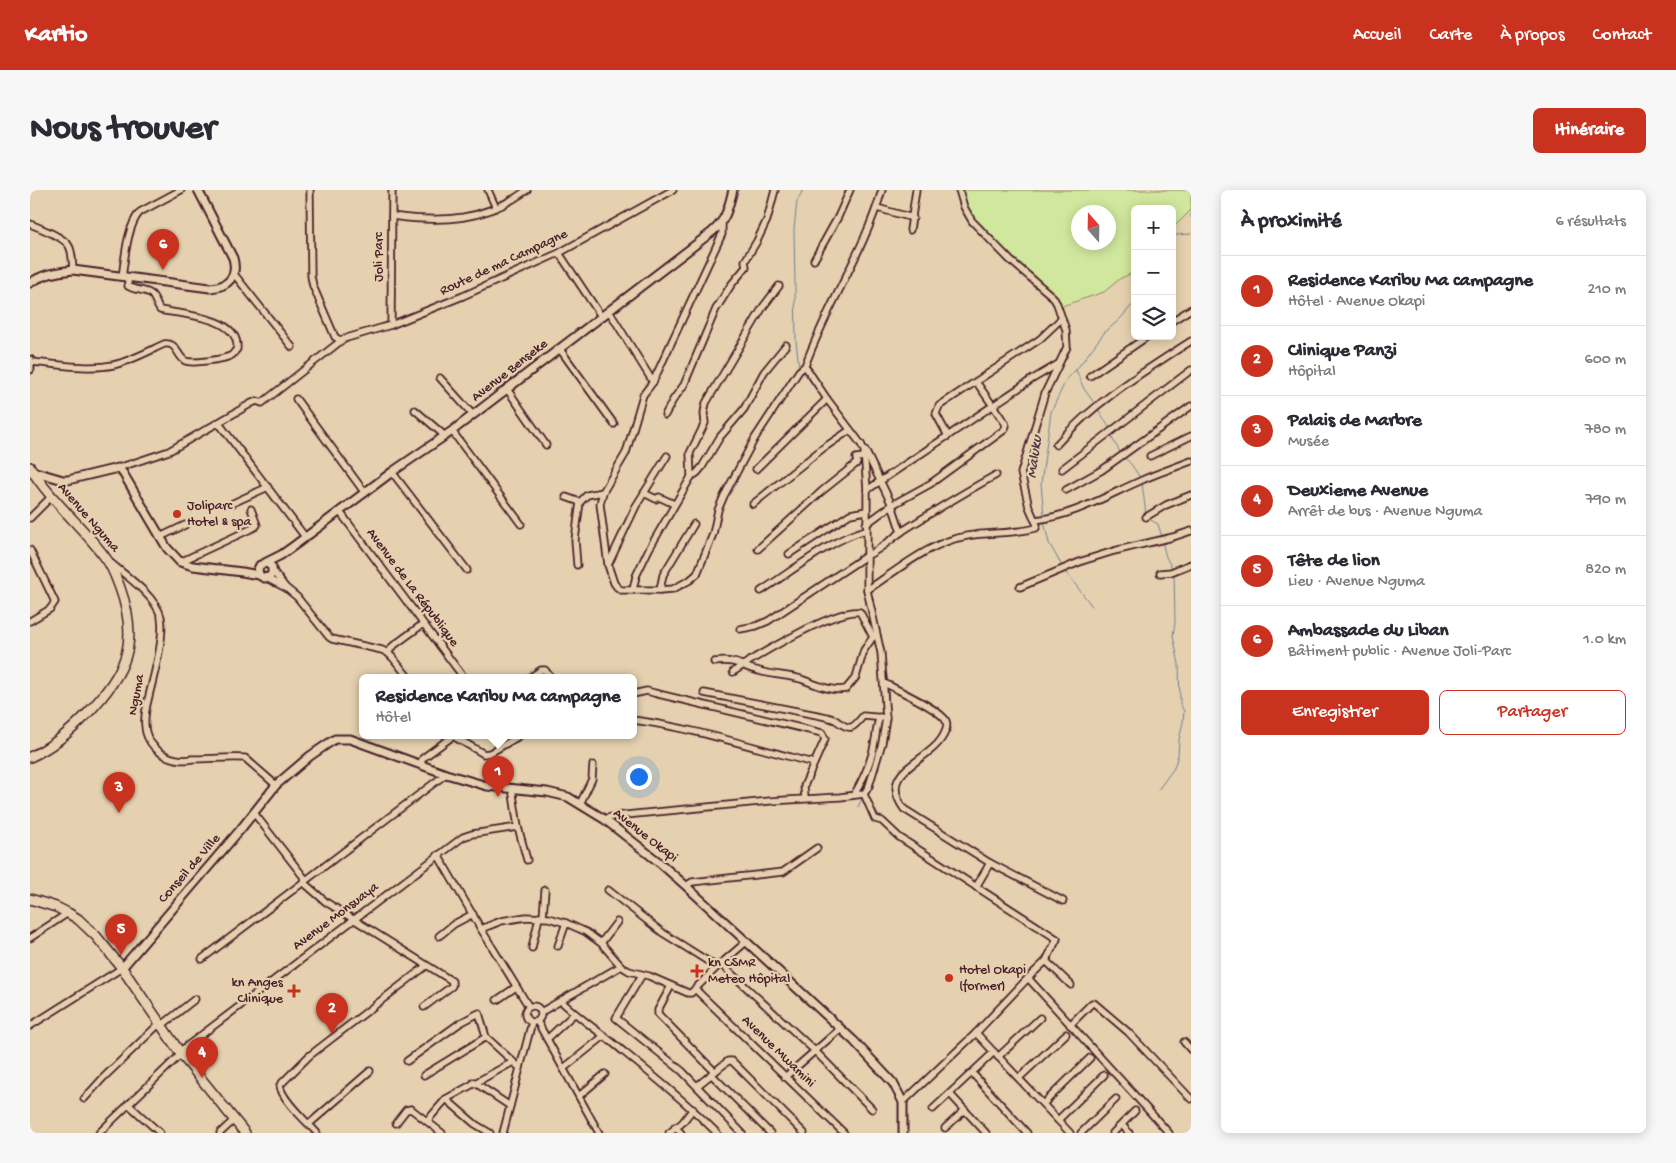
<!DOCTYPE html>
<html lang="fr">
<head>
<meta charset="utf-8">
<style>
  body { margin:0; font-family:"Gochi Hand",sans-serif; background:#f7f7f7; color:#2b2b33 }
  .controls { position:absolute; right:15px; top:15px; display:grid; overflow:hidden; border-radius:8px; box-shadow:0 2px 12px #0003 }
  .controls button { width:45px; height:45px; display:grid; place-items:center; padding:0; border:0; border-bottom:1px solid #e1e1e2; background:#fff; color:#2b2b33; font:25px sans-serif }
  .compass { position:absolute; left:1041px; top:15px; width:45px; height:45px; border-radius:50%; background:#fff; box-shadow:0 2px 12px #0003; rotate:340deg }
  .you { position:absolute; left:608px; top:586px; width:18px; height:18px; margin:-12px; border:4px solid #fff; border-radius:50%; background:#1a73e8; box-shadow:0 0 0 8px #1a73e833 }
  .badge { display:grid; place-items:center; width:32px; height:32px; border-radius:50%; background:#c8321e; color:#fff; font-size:16px; font-weight:700 }
  .pin { position:absolute; translate:-50% -41px; filter:drop-shadow(0 1px 2px #0008) }
  .pin::after { content:''; position:absolute; top:26px; width:18px; height:15px; background:inherit; clip-path:polygon(0 0,100% 0,50% 100%) }
  .popup { position:absolute; left:329px; top:484px; width:278px; height:65px; box-sizing:border-box; display:grid; place-content:center; border-radius:8px; background:#fff; filter:drop-shadow(0 1px 4px #0005); font-size:16px; white-space:nowrap; color:#7c7c81 }
  .popup b { font-size:19px; color:#2b2b33 }
  .popup::after { content:''; position:absolute; left:50%; top:100%; margin-left:-10px; border:10px solid transparent; border-top-color:#fff }
  .list { margin:0; padding:0; list-style:none }
  h2 { display:flex; justify-content:space-between; align-items:center; height:65px; margin:0; padding:0 20px; font-size:21px }
  h2 small { font-size:16px; font-weight:400; color:#7c7c81 }
  .list li { display:grid; grid-template-columns:32px 1fr auto; gap:15px; align-items:center; box-sizing:border-box; height:70px; padding:0 20px; border-top:1px solid #e1e1e2 }
  .list b { display:block; font-size:19px; white-space:nowrap }
  .list p { margin:0; font-size:16px; white-space:nowrap; color:#7c7c81 }
  .list em { font-size:16px; font-style:normal; color:#7c7c81 }
  .actions { display:flex; gap:10px; padding:15px 20px }
  .actions a { flex:1; padding:11px 0; border:1px solid #c8321e; border-radius:8px; text-align:center; font-size:18px; color:#c8321e }
  .actions .main { background:#c8321e; color:#fff }
  .icon { flex:none; width:28px; height:28px; fill:none; stroke:currentColor; stroke-width:2; stroke-linecap:round; stroke-linejoin:round }
  .map { position:relative; flex:none; width:1161px; height:943px; overflow:hidden; border-radius:8px }
  header { display:flex; align-items:center; gap:30px; box-sizing:border-box; height:70px; padding:0 25px; background:#c8321e; color:#fff }
  header strong { font-size:24px }
  nav { display:flex; gap:28px; margin-inline-start:auto; font-size:18px }
  .intro { display:flex; align-items:center; justify-content:space-between; box-sizing:border-box; height:120px; padding:0 30px }
  h1 { margin:0; font-size:35px }
  .button { padding:12px 22px; border-radius:8px; background:#c8321e; color:#fff; font-size:18px; font-weight:700 }
  main { display:flex; gap:30px; padding:0 30px }
  aside { flex:1; background:#fff; border-radius:8px; box-shadow:0 2px 12px #0003 }
  .map>svg:first-child { display:block }
  .green { fill:#d0e79d; stroke:#8d8364; fill-rule:evenodd }
  .lines { fill:none; stroke-linecap:round; stroke-linejoin:round }
  .stream { stroke:#6d819a; stroke-width:1 }
  .minor-casing { stroke:#4a1f2b; stroke-width:9 }
  .tertiary-casing { stroke:#4a1f2b; stroke-width:11 }
  .primary-casing { stroke:#4a1f2b; stroke-width:12 }
  .minor { stroke:#e5d1af; stroke-width:5.5 }
  .tertiary { stroke:#e5d1af; stroke-width:7 }
  .primary { stroke:#e5d1af; stroke-width:9 }
  .poi-dot { fill:#c8321e; stroke:#e5d1af; stroke-width:2 }
  .labels { text-anchor:middle; dominant-baseline:central; stroke-width:4.5; stroke-linejoin:round; paint-order:stroke }
  .street-label { font-size:14px; fill:#4a1f2b; stroke:#e5d1af }
  .poi-label { font-size:14px; fill:#4a1f2b; stroke:#e5d1af; text-anchor:start }
  .water-label { font-size:15px; font-style:italic; fill:#533747; stroke:#e5d1af }
</style>
</head>
<body>
<header>
<strong>Kartio</strong>
<nav><a>Accueil</a><a>Carte</a><a>À propos</a><a>Contact</a></nav>
</header>
<div class="intro"><h1>Nous trouver</h1><a class="button">Itinéraire</a></div>
<main>
<div class="map">
<svg width="1161" height="943" viewBox="0 0 1161 943">
  <rect width="100%" height="100%" fill="#e5d1af"/>
  <filter id="ink" filterUnits="userSpaceOnUse"><feTurbulence type="fractalNoise" baseFrequency=".02" numOctaves="2"/><feDisplacementMap in="SourceGraphic" scale="10" xChannelSelector="R" yChannelSelector="G"/><feConvolveMatrix kernelMatrix="1 2 1 2 8 2 1 2 1" color-interpolation-filters="sRGB"/></filter>
  <g filter="url(#ink)">
    <path class="green" d="M932,0H1161V20L1142,39V19H1105V82L1091,88L1074,102L1032,116L1017,97L980,66L940,25L937,19ZM1048,22H1078V52H1048Z"/>
    <g class="lines">
      <g class="stream">
        <path d="M1161,24V27"/>
        <path d="M1142,50L1146,45L1161,44"/>
        <path d="M769,177L766,151L764,39L767,11L773,0"/>
        <path d="M1046,180L1054,199L1065,214"/>
        <path d="M773,182L791,205"/>
        <path d="M1068,219L1080,239"/>
        <path d="M1081,243L1082,248L1091,264"/>
        <path d="M1094,267L1101,274L1111,289"/>
        <path d="M1112,293L1116,324"/>
        <path d="M1014,325L1011,294L1021,222L1037,188L1046,180L1074,143L1089,130L1105,112"/>
        <path d="M1119,329L1128,334L1132,347"/>
        <path d="M1014,332L1019,353L1032,376"/>
        <path d="M1132,351L1136,367L1143,380"/>
        <path d="M1034,380L1062,416"/>
        <path d="M854,472L858,492"/>
        <path d="M858,496L859,525"/>
        <path d="M1128,600L1144,578L1148,565L1149,550L1153,532L1154,521L1150,514L1149,474L1143,446L1145,432L1144,383"/>
        <path d="M828,617L833,606"/>
      </g>
      <g class="minor-casing">
        <g id="minor">
          <path d="M280,0L281,86L283,96L305,147L310,150L361,135L433,106L529,63L643,0"/>
          <path d="M458,0L466,18"/>
          <path d="M847,18L883,28"/>
          <path d="M362,26C412,33 455,31 497,0"/>
          <path d="M692,33V44L623,192L613,205L596,263L573,302L570,314L578,375L584,393L587,397L591,400H630L643,399L660,390L667,384L683,344L688,320L694,306L725,248L769,181L775,176"/>
          <path d="M0,34C10,38 34,47 39,56C43,63 42,72 43,80"/>
          <path d="M880,40L886,0"/>
          <path d="M529,63L571,126"/>
          <path d="M784,70L808,27L820,0"/>
          <path d="M204,84L262,157"/>
          <path d="M92,87C95,68 97,36 110,22L151,0"/>
          <path d="M579,121L623,192"/>
          <path d="M1142,131L1161,119"/>
          <path d="M361,135L362,0"/>
          <path d="M529,158L584,234"/>
          <path d="M1,172C26,174 58,180 83,175C101,171 117,162 134,154C147,152 146,164 154,170C159,175 196,169 202,165C204,163 205,161 207,159C210,126 152,125 130,120C126,115 126,109 122,105C117,99 105,101 98,96V88"/>
          <path d="M1060,186L1118,146"/>
          <path d="M410,188L443,225"/>
          <path d="M477,199L516,255"/>
          <path d="M266,209L335,303"/>
          <path d="M385,220L415,246"/>
          <path d="M635,225L643,210L654,195L686,119L701,95L716,77L715,71L727,51L737,30L745,0"/>
          <path d="M187,234L191,236L276,348"/>
          <path d="M422,241L491,334"/>
          <path d="M918,246L906,224L909,216L1010,149L1032,128"/>
          <path d="M1026,255C1064,212 1113,182 1161,151"/>
          <path d="M835,260L862,315L871,342"/>
          <path d="M1120,266L1161,246"/>
          <path d="M88,278L139,261L222,213L227,211L232,213L312,150"/>
          <path d="M726,279L797,209"/>
          <path d="M1032,279L1161,180"/>
          <path d="M362,282L437,380"/>
          <path d="M661,287L667,283L672,277L690,247L714,219L734,182L756,155"/>
          <path d="M837,300L1001,190L1028,174"/>
          <path d="M1036,300L1072,280L1161,216"/>
          <path d="M614,303L626,309L629,307L644,314"/>
          <path d="M536,307L550,312L557,305L573,302"/>
          <path d="M203,313L238,297"/>
          <path d="M723,314L792,259L820,240"/>
          <path d="M310,322L434,488"/>
          <path d="M1116,327L1136,315L1161,305"/>
          <path d="M0,328L21,307"/>
          <path d="M1005,330C1043,326 1076,306 1110,291C1127,283 1144,278 1161,271"/>
          <path d="M836,334L862,315L900,294L974,240L976,236L975,233L947,193"/>
          <path d="M130,347L155,335"/>
          <path d="M728,359L792,301L827,273L826,268L834,267"/>
          <path d="M0,360L25,412L20,419L0,431"/>
          <path d="M759,364L820,324L836,321"/>
          <path d="M150,372L225,337L227,335L221,319"/>
          <path d="M82,374C98,387 126,407 131,427C135,448 123,488 118,510C116,518 114,527 115,536C116,553 130,566 146,569C151,570 157,570 162,569C179,569 197,567 215,568L246,595"/>
          <path d="M547,375L545,350L550,312"/>
          <path d="M578,375L606,316L637,266"/>
          <path d="M243,381L255,397"/>
          <path d="M1130,383L1141,382L1161,374"/>
          <path d="M236,388L256,398L267,407L299,447L302,449L352,460L358,463L363,468L379,488"/>
          <path d="M990,397L1052,371L1084,361L1143,347L1161,341"/>
          <path d="M603,400L606,386L619,359L661,287L660,263L675,233L674,223L676,213L733,117L749,96"/>
          <path d="M630,400L633,385L664,334"/>
          <path d="M837,400C868,380 900,352 937,346C960,342 984,344 1006,338L1007,335L999,317L991,283L1015,203L1037,157L1036,140L1027,114L1023,107L980,70L942,31L934,17L929,0"/>
          <path d="M731,401C761,382 803,348 836,340"/>
          <path d="M710,439L726,436L738,431L836,366C850,360 861,349 874,340C904,321 935,302 966,285"/>
          <path d="M358,463L363,456L393,434"/>
          <path d="M684,472C709,469 708,476 729,481C742,485 757,485 771,489C785,494 800,502 816,499L826,487L834,460L843,447L847,446"/>
          <path d="M703,482C726,466 804,419 830,422L843,447"/>
          <path d="M499,488L511,480H515L521,488"/>
          <path d="M854,493C870,501 903,516 914,528C918,532 917,538 915,542C903,573 845,578 874,619L960,673L1033,711"/>
          <path d="M674,503L792,526C797,527 803,528 807,531C820,541 823,539 833,526L856,528"/>
          <path d="M603,504L617,501L624,503L792,543L795,549L774,596L775,608"/>
          <path d="M603,530C665,538 724,558 784,573"/>
          <path d="M390,574L393,568L423,546L454,564L460,563L489,546"/>
          <path d="M482,598L488,637L497,670"/>
          <path d="M834,604L845,629L852,631L869,647L1027,749L1016,771L998,788L946,843L873,912"/>
          <path d="M824,605C834,588 842,571 845,550C847,542 846,535 850,527"/>
          <path d="M550,614L562,589L563,575"/>
          <path d="M224,623L276,690"/>
          <path d="M574,629L585,626L740,611L810,607L834,604L839,596L852,553L856,528L851,463L837,400V300L834,260L831,254L797,209L775,176C797,115 834,62 852,0"/>
          <path d="M408,665L451,739L499,817"/>
          <path d="M273,692L296,712L422,791V796L394,817"/>
          <path d="M656,696L662,692L753,682L787,658"/>
          <path d="M946,697L960,673"/>
          <path d="M578,700L633,743L687,777"/>
          <path d="M513,727L515,700"/>
          <path d="M451,739L471,731L496,727L519,728L536,733L556,742L571,753L591,776L599,781L619,786L658,803H661L687,777L716,752"/>
          <path d="M409,746L424,734L443,724"/>
          <path d="M0,748L38,723"/>
          <path d="M571,753L587,732"/>
          <path d="M528,756L536,733"/>
          <path d="M502,758C504,747 507,738 509,727"/>
          <path d="M172,769L416,584"/>
          <path d="M1016,771L1041,795"/>
          <path d="M691,774L785,861L842,919"/>
          <path d="M612,785L586,828L652,881L712,943"/>
          <path d="M998,788L1139,943"/>
          <path d="M641,796L628,820V824L684,881"/>
          <path d="M665,799L814,943"/>
          <path d="M467,810L486,797"/>
          <path d="M531,811C551,830 573,844 594,862C626,888 658,914 687,943"/>
          <circle cx="503" cy="824" r="8"/>
          <path d="M511,822L591,776"/>
          <path d="M507,831L569,943"/>
          <path d="M1040,835L1062,813H1064L1098,842L1161,909"/>
          <path d="M0,836L92,778"/>
          <path d="M131,836L165,809"/>
          <path d="M946,843L1040,943"/>
          <path d="M517,849L544,824"/>
          <path d="M1154,852L1161,860"/>
          <path d="M149,862L433,647L442,644L488,637"/>
          <path d="M968,867L1010,828"/>
          <path d="M377,871L430,833L449,823L456,847L490,878"/>
          <path d="M534,878L574,846"/>
          <path d="M942,883L997,943"/>
          <path d="M681,884L740,943"/>
          <path d="M394,885L456,847"/>
          <path d="M755,887L810,839"/>
          <path d="M989,888L1036,844"/>
          <path d="M444,892L480,916"/>
          <path d="M667,896L698,871H702L774,943"/>
          <path d="M920,904L956,943"/>
          <path d="M549,906L575,884"/>
          <path d="M54,909L73,888L129,834"/>
          <path d="M416,909L445,934L460,943"/>
          <path d="M98,914L130,943"/>
          <path d="M1013,914L1060,868"/>
          <path d="M903,919L964,862"/>
          <path d="M1028,930L1074,885"/>
          <path d="M397,931L416,909L483,872"/>
          <path d="M366,933L376,920L381,919L412,943"/>
          <path d="M279,934L340,881"/>
          <path d="M1092,935L1099,943"/>
          <path d="M645,937L651,943"/>
          <path d="M915,938L935,920"/>
          <path d="M69,943L151,864"/>
          <path d="M190,943L204,930"/>
          <path d="M287,943C278,933 250,908 250,895L279,866L396,776"/>
          <path d="M473,943L502,832"/>
          <path d="M639,943L652,933L663,919"/>
          <path d="M1051,943L1086,909"/>
          <path d="M1083,943L1105,921"/>
        </g>
      </g>
      <g class="tertiary-casing">
        <g id="tertiary">
          <path d="M0,93C13,84 27,82 43,80L180,98C199,97 208,86 203,68L168,0"/>
          <path d="M0,170V179"/>
          <path d="M2,281L33,290H38L88,278L93,283L137,358L150,372L163,376L212,382L229,385L234,388L239,387L242,384V377L237,373L230,375L228,379L229,385"/>
          <path d="M235,373L251,365L265,355L362,282L422,241L682,42C697,29 698,18 703,0"/>
          <path d="M92,778L210,640L246,595L280,566L296,555L305,549H320L416,584L457,596L517,602L538,607L574,629L630,673L656,696L824,851L863,893L873,912V943"/>
        </g>
      </g>
      <g class="primary-casing">
        <g id="primary">
          <path d="M0,277C21,312 54,337 77,370C83,378 86,388 90,398C110,453 96,483 57,524C40,542 22,557 0,567"/>
          <path d="M0,709L26,717L38,723L48,729L66,746L92,778L151,864L215,943"/>
        </g>
      </g>
      <use href="#minor" class="minor"/>
      <use href="#tertiary" class="tertiary"/>
      <use href="#primary" class="primary"/>
    </g>
  </g>
  <g class="poi-dot">
    <circle cx="147" cy="324" r="5"/>
    <path d="M664.5 773.5h5v5h5v5h-5v5h-5v-5h-5v-5h5z"/>
    <circle cx="919" cy="788" r="5"/>
    <path d="M261.5 793.5h5v5h5v5h-5v5h-5v-5h-5v-5h5z"/>
  </g>
  <g class="labels">
    <g class="street-label">
      <text transform="translate(349 67) rotate(-90)">Joli Parc</text>
      <text transform="translate(474 73) rotate(-25)">Route de ma Campagne</text>
      <text transform="translate(480 181) rotate(-38)">Avenue Benseke</text>
      <text transform="translate(58 328) rotate(49)">Avenue Nguma</text>
      <text transform="translate(382 398) rotate(53)">Avenue de La République</text>
      <text transform="translate(107 505) rotate(-80)">Nguma</text>
      <text transform="translate(615 646) rotate(38)">Avenue Okapi</text>
      <text transform="translate(160 679) rotate(-49)">Conseil de Ville</text>
      <text transform="translate(306 727) rotate(-37)">Avenue Monsuaya</text>
      <text transform="translate(748 862) rotate(44)">Avenue Mwamini</text>
    </g>
    <g class="poi-label">
      <text x="157" y="316">Joliparc<tspan x="157" dy="16">Hotel &amp; spa</tspan></text>
      <text x="678" y="773">kn CSMR<tspan x="678" dy="16">Meteo Hôpital</tspan></text>
      <text x="929" y="780">Hotel Okapi<tspan x="929" dy="16">(former)</tspan></text>
      <text x="253" y="793" text-anchor="end">kn Anges<tspan x="253" dy="16">Clinique</tspan></text>
    </g>
    <g class="water-label">
      <text transform="translate(1005 267) rotate(-83)">Maluku</text>
    </g>
  </g>
</svg>
<div class="controls">
<button>+</button>
<button>−</button>
<button><svg class="icon" aria-label="layers" viewBox="0 0 24 24"><path d="M12 4l9 5-9 5-9-5zM3 14l9 5 9-5"/></svg></button>
</div>
<svg class="compass" viewBox="-18 -18 36 36"><path d="M0-13l5 13h-10z" fill="#e53935"/><path d="M0 13l5-13h-10z" fill="#7c7c81"/></svg>
<div class="you"></div>
<div class="pin badge" style="left:468px;top:607px">1</div>
<div class="popup"><b>Residence Karibu Ma campagne</b>Hôtel</div>
<div class="pin badge" style="left:302px;top:844px">2</div>
<div class="pin badge" style="left:89px;top:623px">3</div>
<div class="pin badge" style="left:172px;top:888px">4</div>
<div class="pin badge" style="left:91px;top:765px">5</div>
<div class="pin badge" style="left:133px;top:80px">6</div>
</div>
<aside>
<h2>À proximité<small>6 résultats</small></h2>
<ul class="list">
<li><span class="badge">1</span><div><b>Residence Karibu Ma campagne</b><p>Hôtel · Avenue Okapi</p></div><em>210 m</em></li>
<li><span class="badge">2</span><div><b>Clinique Panzi</b><p>Hôpital</p></div><em>600 m</em></li>
<li><span class="badge">3</span><div><b>Palais de Marbre</b><p>Musée</p></div><em>780 m</em></li>
<li><span class="badge">4</span><div><b>Deuxieme Avenue</b><p>Arrêt de bus · Avenue Nguma</p></div><em>790 m</em></li>
<li><span class="badge">5</span><div><b>Tête de lion</b><p>Lieu · Avenue Nguma</p></div><em>820 m</em></li>
<li><span class="badge">6</span><div><b>Ambassade du Liban</b><p>Bâtiment public · Avenue Joli-Parc</p></div><em>1.0 km</em></li>
</ul>
<div class="actions"><a class="main">Enregistrer</a><a>Partager</a></div>
</aside>
</main>
</body>
</html>
